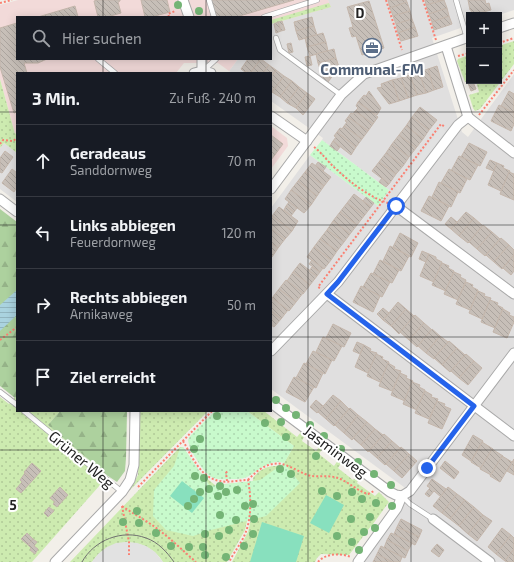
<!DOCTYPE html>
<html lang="de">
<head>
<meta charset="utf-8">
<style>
  body { margin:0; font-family:"Exo 2",sans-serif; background:#242831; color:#f1f3f6 }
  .controls { position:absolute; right:12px; top:12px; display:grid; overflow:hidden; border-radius:0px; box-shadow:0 2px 10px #0003 }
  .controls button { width:36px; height:36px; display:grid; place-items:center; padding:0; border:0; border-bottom:1px solid #363941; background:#171b24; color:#f1f3f6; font:20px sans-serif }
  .stop { position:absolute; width:12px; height:12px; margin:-9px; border:3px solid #2563eb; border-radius:50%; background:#fff }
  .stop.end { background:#2563eb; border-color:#fff; box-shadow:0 1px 4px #0008 }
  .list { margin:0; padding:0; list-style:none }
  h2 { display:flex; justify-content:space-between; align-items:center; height:52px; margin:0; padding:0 16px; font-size:17px }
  h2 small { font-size:13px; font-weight:400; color:#9ea1a6 }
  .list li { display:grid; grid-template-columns:26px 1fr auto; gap:12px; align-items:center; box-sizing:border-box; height:72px; padding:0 16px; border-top:1px solid #363941 }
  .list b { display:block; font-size:15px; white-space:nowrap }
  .list p { margin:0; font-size:13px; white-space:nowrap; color:#9ea1a6 }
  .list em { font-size:13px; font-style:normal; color:#9ea1a6 }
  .icon { flex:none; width:22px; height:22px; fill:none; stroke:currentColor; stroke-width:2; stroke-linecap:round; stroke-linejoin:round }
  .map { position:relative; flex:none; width:514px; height:562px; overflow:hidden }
  .search { position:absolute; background:#171b24; box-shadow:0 2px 10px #0003; left:16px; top:16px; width:256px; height:44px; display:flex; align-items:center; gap:10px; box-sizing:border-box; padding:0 14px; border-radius:0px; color:#9ea1a6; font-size:15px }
  .panel { position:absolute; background:#171b24; box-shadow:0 2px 10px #0003; left:16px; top:72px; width:256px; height:340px; border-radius:0px }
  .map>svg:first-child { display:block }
  .residential { fill:#e0dfdf }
  .commercial { fill:#f2dad9 }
  .grass { fill:url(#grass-dots) }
  .forest { fill:url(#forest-firs) }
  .park { fill:url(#park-dots) }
  .pitch { fill:#88e0be }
  .parking { fill:#e2e2e2 }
  .water { fill:url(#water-rules) }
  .building { fill:url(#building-back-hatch); stroke:#c4b6ab }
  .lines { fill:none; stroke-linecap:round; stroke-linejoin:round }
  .lane-casing { stroke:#a9a9a9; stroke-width:6 }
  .street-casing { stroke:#a9a9a9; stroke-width:11 }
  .path { stroke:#fa8072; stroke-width:2; stroke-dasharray:2 2; stroke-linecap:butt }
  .lane { stroke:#fff; stroke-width:4.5 }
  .street { stroke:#fff; stroke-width:9 }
  .tram { stroke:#707070; stroke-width:1 }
  .tree { fill:#74b475 }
  .route { stroke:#2563eb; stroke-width:5 }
  .grid { fill:none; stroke:#222; stroke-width:1; stroke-opacity:0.55 }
  .labels { text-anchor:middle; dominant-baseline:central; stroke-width:4; stroke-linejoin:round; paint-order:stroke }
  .service-label { font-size:15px; font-weight:bold; fill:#4e5e75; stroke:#fff }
  .street-label { font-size:15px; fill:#222; stroke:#fff }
  .grid-label { font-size:13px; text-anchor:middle; font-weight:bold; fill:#222; stroke:#fff; stroke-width:4; stroke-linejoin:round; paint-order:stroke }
</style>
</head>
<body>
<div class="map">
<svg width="514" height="562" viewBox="0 0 514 562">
  <defs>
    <pattern id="grass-dots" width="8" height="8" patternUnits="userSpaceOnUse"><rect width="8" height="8" fill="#cdebb0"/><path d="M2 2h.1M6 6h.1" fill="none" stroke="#b0c997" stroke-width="1.8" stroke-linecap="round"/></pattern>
    <pattern id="forest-firs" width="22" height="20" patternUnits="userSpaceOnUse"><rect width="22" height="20" fill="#add19e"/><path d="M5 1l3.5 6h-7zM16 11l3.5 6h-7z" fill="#95b388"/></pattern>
    <pattern id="park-dots" width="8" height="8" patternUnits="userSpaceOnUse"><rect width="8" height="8" fill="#c8facc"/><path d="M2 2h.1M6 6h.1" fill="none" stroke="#acd6af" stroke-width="1.8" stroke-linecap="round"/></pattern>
    <pattern id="water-rules" width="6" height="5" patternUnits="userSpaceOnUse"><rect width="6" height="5" fill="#aad3df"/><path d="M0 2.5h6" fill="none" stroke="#92b5bf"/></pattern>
    <pattern id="building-back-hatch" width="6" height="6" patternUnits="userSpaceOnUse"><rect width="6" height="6" fill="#c7bfb8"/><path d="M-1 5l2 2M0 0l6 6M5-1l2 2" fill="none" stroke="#aba49e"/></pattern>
  </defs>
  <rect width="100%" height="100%" fill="#f2efe9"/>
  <g class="residential">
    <path d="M328,0H514V10L499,15H469V25L432,38L462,132L468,137L514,74V562H364L412,493L271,389V208L310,155L378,206L389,190L322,140L323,138L271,101V73H233L229,71L238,59H271V24L330,7Z"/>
    <path d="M4,143L17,153V202L0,189V148Z"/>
  </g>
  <g class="commercial">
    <path d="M18,0H328L331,7L271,24V17H17V59H238L229,71L218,63H184L176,73H17V132L15,134L0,79V5Z"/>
    <path d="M271,126L287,138L288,146L271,169Z"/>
  </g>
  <g class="grass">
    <path d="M329,3L331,7L271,24V20Z"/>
    <path d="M514,41V64L480,109L475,111L473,108L469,95L479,92L476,81H499V46Z"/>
    <path d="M469,55V81L465,82L457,61L458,59Z"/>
    <path d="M0,79L15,134L17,132V153L4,143L0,148Z"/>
    <path d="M17,395V411H60L48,425L108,476L32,562H0V397L9,404Z"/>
    <path d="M140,411H208L129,491L138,475Z"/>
    <path d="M247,411H264L297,437L301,432L305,435L302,441L316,451L320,446L323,448L319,454L334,466L339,459L342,462L338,468L353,480L358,474L360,476L357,483L375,496L379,492L389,502L373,524L378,528L376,531L371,526L349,555L321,554L317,558L315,562H232L248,532L251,519L253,478C260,468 271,465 282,466L294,446Z"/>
    <path d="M180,447H183L185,450L200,473L215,485L245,482L248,491L247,521L245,530L227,562H163C146,535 109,537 92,562H70Z"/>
  </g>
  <g class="forest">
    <path d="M0,209L17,222V395L15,398L0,386Z"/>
    <path d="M60,411H127L126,458L125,471L117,482L108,476L48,425Z"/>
  </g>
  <g class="park">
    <path d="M322,140L389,190L378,206L310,155Z"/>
    <path d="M215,411H247L294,446L284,463L300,483L266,516L211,530L193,536L166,530L153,516L154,490L174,466L180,448L183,447L210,486L260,480L284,463C270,458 259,471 247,477C242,479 237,479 232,479C216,480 210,480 200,465C196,458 189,449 188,440L190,436Z"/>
  </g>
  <g class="pitch">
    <path d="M182,481L204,498L192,513L170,496Z"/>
    <path d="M326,495L344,505L329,533L310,523Z"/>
    <path d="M262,522L304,536L296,562H250Z"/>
  </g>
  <g class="parking">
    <path d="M441,127L447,132L401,194L395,189Z"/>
    <path d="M380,208L386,213L335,279L329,275Z"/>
    <path d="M126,542L137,543L146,546L155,552L163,562H92L98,554L107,547L116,543Z"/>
  </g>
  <path class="water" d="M17,290V315L0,331V305Z"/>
  <g class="building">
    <path d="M97,0H120V1L118,2L121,13L107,17H98L94,1Z"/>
    <path d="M141,0H167L170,12L151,17H145Z"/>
    <path d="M210,0H294L236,17H215Z"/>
    <path d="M388,0H406L407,2L390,8Z"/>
    <path d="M425,0H444L426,5Z"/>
    <path d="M444,0L447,8L429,14L426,5Z"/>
    <path d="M468,0H485L486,4L489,3L491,10L472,15L471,10H470Z"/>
    <path d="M369,1L384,48L362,55L356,36L352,37L349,28L353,27L347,7Z"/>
    <path d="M407,2L410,11L393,16L390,8Z"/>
    <path d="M75,6L78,17H38Z"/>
    <path d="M447,8L449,16L432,22L429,14Z"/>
    <path d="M410,11L412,19L396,24L393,16Z"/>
    <path d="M449,16L452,24L434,30L432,22Z"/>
    <path d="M312,17L314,26L296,31L294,22Z"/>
    <path d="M412,19L415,27L398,33L396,24Z"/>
    <path d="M282,21L285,30L281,31L278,22Z"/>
    <path d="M278,22L281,31L276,33L274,24Z"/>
    <path d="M17,23V59H47L38,63H24L27,73H17V112L14,113L0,67V28Z"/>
    <path d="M314,26L317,35L299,40L296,31Z"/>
    <path d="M415,27L418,36L401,41L398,33Z"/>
    <path d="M323,33L326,42L307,47L305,38Z"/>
    <path d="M326,42L328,51L310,56L307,47Z"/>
    <path d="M291,43L293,52L289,53L287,44Z"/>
    <path d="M334,49L336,58L318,63L316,54Z"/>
    <path d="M310,56L312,65L307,66L305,57Z"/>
    <path d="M336,58L339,67L321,72L318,63Z"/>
    <path d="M248,59H261L250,73L246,71L245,72L241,69Z"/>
    <path d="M261,59L269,65L263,73H250Z"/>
    <path d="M269,65L276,70L271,77V73H263Z"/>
    <path d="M437,66L443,87L434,90L428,69Z"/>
    <path d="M428,69L434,90L426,93L419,72Z"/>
    <path d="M276,70L284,76L272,92L271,77Z"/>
    <path d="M329,70L334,74L331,78L323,73Z"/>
    <path d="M419,72L426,93L417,95L410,75Z"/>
    <path d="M323,73L331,78L328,82L320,77Z"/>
    <path d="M410,75L417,95L408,98L401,78Z"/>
    <path d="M284,76L292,81L280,97L272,92Z"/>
    <path d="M401,78L408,98L399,101L392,80Z"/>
    <path d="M392,80L399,101L389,104L377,88L382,87L381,84Z"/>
    <path d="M292,81L299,87L287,103L280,97Z"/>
    <path d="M473,82L476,89L471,91L468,83Z"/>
    <path d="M299,87L307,93L296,108L287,103Z"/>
    <path d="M369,91L381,108L377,115L358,102L364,95L366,96Z"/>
    <path d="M509,91L514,94V113L501,106Z"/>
    <path d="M307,93L315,99L303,115L296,108Z"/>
    <path d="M358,102L378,117L373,124L355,111L358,108L356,106Z"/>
    <path d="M499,105L514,113V124L511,131L491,121Z"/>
    <path d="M420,107L437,120L429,130L412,117Z"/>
    <path d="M355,111L373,124L368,131L348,117L351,113L353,114Z"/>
    <path d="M348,117L368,131L362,139L344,126L347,122L345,121Z"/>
    <path d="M412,117L429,130L423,139L406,126Z"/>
    <path d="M344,126L362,139L356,147L337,132L340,128L342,129Z"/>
    <path d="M406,126L423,139L416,148L399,135Z"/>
    <path d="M337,132L356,147L351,155L333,141L336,137L334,136Z"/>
    <path d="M271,135L283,144L271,160Z"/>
    <path d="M399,135L416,148L409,157L392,144Z"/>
    <path d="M333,141L340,147L337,151L330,146Z"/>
    <path d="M469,143L487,152L480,166L461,157Z"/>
    <path d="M392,144L409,157L403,166L386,153Z"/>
    <path d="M5,151L13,157L2,173L0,172V158Z"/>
    <path d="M386,153L403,166L396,174L379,162Z"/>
    <path d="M459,156L478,165L470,180L451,171Z"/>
    <path d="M490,160L497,163L494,171L486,168Z"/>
    <path d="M318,162L326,167L323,171L315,166Z"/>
    <path d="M379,162L396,174L389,184L372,171Z"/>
    <path d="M312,163L331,177L324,186L305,172Z"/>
    <path d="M497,163L504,166L503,168L510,171L501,191L488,185Z"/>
    <path d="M12,169L17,173V187L14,192L2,183Z"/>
    <path d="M449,169L467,179L460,193L441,183Z"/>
    <path d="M305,172L324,186L317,196L298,181Z"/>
    <path d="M509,172L514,174V200L500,194Z"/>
    <path d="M382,178L389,184L386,187L379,182Z"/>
    <path d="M298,181L317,196L311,205L291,190Z"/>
    <path d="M439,182L458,192L451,207L432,197Z"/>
    <path d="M291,190L311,205L304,213L285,199Z"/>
    <path d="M354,194L371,207L364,216L347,203Z"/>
    <path d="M429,196L449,206L441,221L421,211Z"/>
    <path d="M366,197L374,203L371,207L363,201Z"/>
    <path d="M289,202L297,208L294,212L286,206Z"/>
    <path d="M347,203L364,216L357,225L340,212Z"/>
    <path d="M286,206L294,212L291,216L284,210Z"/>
    <path d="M279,207L298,221L292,231L272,216Z"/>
    <path d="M340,212L357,225L350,234L333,221Z"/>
    <path d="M466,212L474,218L459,236L451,229Z"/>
    <path d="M272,216L292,231L285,239L271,229Z"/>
    <path d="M451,217L457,222L451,229L445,224Z"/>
    <path d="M474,218L483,226L468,243L459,236Z"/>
    <path d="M333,221L350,234L344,242L327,230Z"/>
    <path d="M483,225L492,232L477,249L469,242Z"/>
    <path d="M271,229L285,239L278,248L271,243Z"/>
    <path d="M327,230L344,242L337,251L320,239Z"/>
    <path d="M492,232L500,239L485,256L477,249Z"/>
    <path d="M400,233L418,243L411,257L393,247Z"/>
    <path d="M501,238L509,245L494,262L486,255Z"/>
    <path d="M320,239L337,251L331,260L314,247Z"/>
    <path d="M271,243L278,248L272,257L271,256Z"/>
    <path d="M509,245L514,250V255L502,269L494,262Z"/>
    <path d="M390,246L409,256L401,271L383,261Z"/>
    <path d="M314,247L331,260L324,269L307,257Z"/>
    <path d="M422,251L429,254L426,262L419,259Z"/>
    <path d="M429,254L436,257V259L442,262L434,282L420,276Z"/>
    <path d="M514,255V271L511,275L503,268Z"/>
    <path d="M312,260L323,268L320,272L309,264Z"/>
    <path d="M380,260L399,270L392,283L373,274Z"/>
    <path d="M300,263L317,276L310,285L293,272Z"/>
    <path d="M442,263L449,266L448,268L454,271L446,291L432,285Z"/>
    <path d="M312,267L320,272L317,276L309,271Z"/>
    <path d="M293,272L310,285L303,294L287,281Z"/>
    <path d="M454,272L461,275L460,277L466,280L458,300L444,294Z"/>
    <path d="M371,273L390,282L382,297L363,287Z"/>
    <path d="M286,280L303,293L296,302L279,289Z"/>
    <path d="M466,282L473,285L472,287L478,290L470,310L456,304Z"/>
    <path d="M361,286L380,296L373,312L353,302Z"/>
    <path d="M279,289L296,302L289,311L272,298Z"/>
    <path d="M478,291L485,294L484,296L491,298L482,319L469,313Z"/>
    <path d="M271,297L288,310L281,319L271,311Z"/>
    <path d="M490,300L498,303L497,305L503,308L495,328L481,322Z"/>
    <path d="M398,302L406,309L391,326L383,320Z"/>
    <path d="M383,308L389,313L383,320L377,314Z"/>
    <path d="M406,309L414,316L399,334L391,326Z"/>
    <path d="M503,309L510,313L509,315L514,317V322L507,338L493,332Z"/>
    <path d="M271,311L281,319L274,327L271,325Z"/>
    <path d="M415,315L424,323L409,340L400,332Z"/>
    <path d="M424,323L432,330L417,347L409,340Z"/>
    <path d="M333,324L351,333L344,347L326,338Z"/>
    <path d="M432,329L440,336L426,353L418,346Z"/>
    <path d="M440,336L448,342L434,359L426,353Z"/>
    <path d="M323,337L342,346L334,361L316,352Z"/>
    <path d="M449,341L457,348L442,365L434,358Z"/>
    <path d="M357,342L364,345L360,354L353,351Z"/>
    <path d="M364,345L371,349L370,351L377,353L368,373L355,367Z"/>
    <path d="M457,348L465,355L450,372L442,365Z"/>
    <path d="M313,351L332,360L325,374L306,364Z"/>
    <path d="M376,354L383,357L382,359L389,362L380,382L367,376Z"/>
    <path d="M466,354L474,361L459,378L451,371Z"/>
    <path d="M474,361L482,368L468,385L459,378Z"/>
    <path d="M304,363L323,373L316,388L296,378Z"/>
    <path d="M388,363L395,367L394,369L401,371L392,391L379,386Z"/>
    <path d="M400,373L407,376L406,378L413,381L405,401L391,395Z"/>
    <path d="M294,377L314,387L305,402L286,392Z"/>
    <path d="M412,382L420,385L419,387L425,390L417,410L403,404Z"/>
    <path d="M425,391L432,395L431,397L438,399L429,419L415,413Z"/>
    <path d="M333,395L341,401L326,419L318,412Z"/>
    <path d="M316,400L323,406L317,413L310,407Z"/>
    <path d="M341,401L349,409L334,426L326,419Z"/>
    <path d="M437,401L445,404L444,406L451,409L442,429L428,423Z"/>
    <path d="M350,408L358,415L344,433L335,425Z"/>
    <path d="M358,415L367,422L352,440L344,433Z"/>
    <path d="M367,422L375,429L361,445L353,438Z"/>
    <path d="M375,429L383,435L368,452L361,445Z"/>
    <path d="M384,434L392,441L377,458L369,451Z"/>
    <path d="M473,435L483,441L471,461L462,455Z"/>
    <path d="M392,441L400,448L385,465L377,458Z"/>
    <path d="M482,442L493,449L481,468L471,462Z"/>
    <path d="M401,447L409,454L394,471L386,464Z"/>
    <path d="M492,449L503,456L491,475L480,469Z"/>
    <path d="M409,454L417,461L402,478L394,471Z"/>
    <path d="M502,456L512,462L500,482L490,476Z"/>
    <path d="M514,459V475L507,471Z"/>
    <path d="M445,461L459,472L454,479L440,468Z"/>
    <path d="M32,463L41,471L33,480L24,472Z"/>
    <path d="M25,473L33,480L21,493L16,489L22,482L20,480Z"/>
    <path d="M432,479L446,489L441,497L434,491L429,497L425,494L430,488L427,486Z"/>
    <path d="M60,487L68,495L57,507L53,504L55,502L50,498Z"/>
    <path d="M448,487L457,494L442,513L433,506Z"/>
    <path d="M457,494L465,500L450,519L442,513Z"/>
    <path d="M465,500L474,507L459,526L450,519Z"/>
    <path d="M49,507L54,511L48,517L44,513Z"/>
    <path d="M474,507L483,515L468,534L459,526Z"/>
    <path d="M483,515L492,521L477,541L468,534Z"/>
    <path d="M401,519L422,530L419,537L397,527Z"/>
    <path d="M397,527L419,537L415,545L394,534Z"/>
    <path d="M502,528L511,535L496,554L488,547Z"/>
    <path d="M27,533L33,539L28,545L21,539Z"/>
    <path d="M391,533L412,543L408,551L387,540Z"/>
    <path d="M511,535L514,538V549L505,561L496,554Z"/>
    <path d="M33,539L37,542L34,546L38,549L35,554L30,550L31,548L28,545Z"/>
    <path d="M387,540L408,551L405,558L384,548Z"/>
    <path d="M437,544L444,550L439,557L431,551Z"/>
    <path d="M381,546L402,557L400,562H392L377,554Z"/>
    <path d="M514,549V562H507L505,561Z"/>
    <path d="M377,554L392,562H373Z"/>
  </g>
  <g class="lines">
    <g class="lane-casing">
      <g id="lane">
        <path d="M209,0L214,17"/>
        <path d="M456,0L467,38"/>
        <path d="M264,17L317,0"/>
        <path d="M276,38L280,50L341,95"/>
        <path d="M98,59L115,73"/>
        <path d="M203,71L216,59"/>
        <path d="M0,392L17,405"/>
        <path d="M24,411L122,492"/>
        <path d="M402,496L410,504L433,519"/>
      </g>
    </g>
    <g class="street-casing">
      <g id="street">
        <path d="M183,0L189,17"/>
        <path d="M499,28L514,23"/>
        <path d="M446,46L468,117"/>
        <path d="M202,59V71"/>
        <path d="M194,73L202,71L211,73"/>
        <path d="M271,116L307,141"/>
        <path d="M468,117L514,153"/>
        <path d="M271,189L341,95L364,74L469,37"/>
        <path d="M0,199L17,212"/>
        <path d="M396,206L514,294"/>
        <path d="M327,294L514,436"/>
        <path d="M271,351L338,282L458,125L468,117"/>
        <path d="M271,403L390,492L396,495L402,496"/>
        <path d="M402,496L410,491L514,353"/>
        <path d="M433,519L490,562"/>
        <path d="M55,562L122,492L130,480L134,465L135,411"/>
        <path d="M358,562L397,508L402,496"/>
      </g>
    </g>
    <g class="path">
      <path d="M386,0L402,50"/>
      <path d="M423,0L436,40"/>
      <path d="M0,3L12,0"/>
      <path d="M169,17L168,14L175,11"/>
      <path d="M499,43L514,38"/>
      <path d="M458,56L469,53"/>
      <path d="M479,115L514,70"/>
      <path d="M0,144L3,140L13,141L17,138"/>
      <path d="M314,147C322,153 328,162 336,169C350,182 369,197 388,203"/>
      <path d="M320,288L318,287L441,124L445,127"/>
      <path d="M0,340L17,327"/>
      <path d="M183,441C192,456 200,478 220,481C228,483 239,480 248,480C251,496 252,518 245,534C241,544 234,552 229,562"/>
      <path d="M248,480C259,468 272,459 288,466C296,469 303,474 311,476C320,477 330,475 338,478C349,482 357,491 368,494L374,491"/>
      <path d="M227,481L226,473L228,470"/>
      <path d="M138,487L212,411"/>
      <path d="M122,506C132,513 142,518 152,525C168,536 181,549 196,562"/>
      <path d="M122,506L129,542V555"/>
      <path d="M318,562C326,553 340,553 351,557"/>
    </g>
    <use href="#lane" class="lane"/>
    <use href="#street" class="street"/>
    <path class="tram" d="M82,562C94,540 122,529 146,538C158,542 167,552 174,562"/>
  </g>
  <g class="tree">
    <circle cx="178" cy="5" r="4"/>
    <circle cx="199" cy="11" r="4"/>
    <circle cx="276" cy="400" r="4"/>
    <circle cx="286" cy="408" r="4"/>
    <circle cx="296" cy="415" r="4"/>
    <circle cx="217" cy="416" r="4"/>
    <circle cx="281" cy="422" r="4"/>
    <circle cx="265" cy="423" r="4"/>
    <circle cx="310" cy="425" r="4"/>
    <circle cx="324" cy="436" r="4"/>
    <circle cx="286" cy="437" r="4"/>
    <circle cx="200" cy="439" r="4"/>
    <circle cx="194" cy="449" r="4"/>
    <circle cx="341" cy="449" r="4"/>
    <circle cx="316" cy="456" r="4"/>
    <circle cx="358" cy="462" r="4"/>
    <circle cx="280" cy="469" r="4"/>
    <circle cx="291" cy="474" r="4"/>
    <circle cx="374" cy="474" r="4"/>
    <circle cx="195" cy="476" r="4"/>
    <circle cx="204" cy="478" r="4"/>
    <circle cx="391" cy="485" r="4"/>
    <circle cx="220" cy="486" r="4"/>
    <circle cx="209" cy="489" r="4"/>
    <circle cx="237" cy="490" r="4"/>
    <circle cx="322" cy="491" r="4"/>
    <circle cx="200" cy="492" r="4"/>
    <circle cx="226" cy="492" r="4"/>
    <circle cx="352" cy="492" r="4"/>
    <circle cx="218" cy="496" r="4"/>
    <circle cx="337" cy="496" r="4"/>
    <circle cx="194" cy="499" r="4"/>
    <circle cx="362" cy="499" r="4"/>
    <circle cx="376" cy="503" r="4"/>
    <circle cx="253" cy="504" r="4"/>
    <circle cx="188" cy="506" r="4"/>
    <circle cx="245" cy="506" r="4"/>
    <circle cx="392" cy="506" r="4"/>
    <circle cx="137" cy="511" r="4"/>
    <circle cx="220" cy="515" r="4"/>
    <circle cx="370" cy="517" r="4"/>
    <circle cx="254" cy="519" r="4"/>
    <circle cx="351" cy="519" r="4"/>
    <circle cx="236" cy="520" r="4"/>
    <circle cx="123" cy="522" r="4"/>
    <circle cx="139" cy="523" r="4"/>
    <circle cx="375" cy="528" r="4"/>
    <circle cx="229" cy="530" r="4"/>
    <circle cx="364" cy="532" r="4"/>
    <circle cx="156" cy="533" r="4"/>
    <circle cx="205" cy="534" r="4"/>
    <circle cx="253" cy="534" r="4"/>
    <circle cx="219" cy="536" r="4"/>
    <circle cx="337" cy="536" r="4"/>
    <circle cx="352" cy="542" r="4"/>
    <circle cx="171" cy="546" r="4"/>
    <circle cx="244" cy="546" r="4"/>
    <circle cx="189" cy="547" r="4"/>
    <circle cx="203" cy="547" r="4"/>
    <circle cx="359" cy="550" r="4"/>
    <circle cx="205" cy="555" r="4"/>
    <circle cx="226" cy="557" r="4"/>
  </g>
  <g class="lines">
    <path class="route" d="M396,206L338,282L327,294L474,406L427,468"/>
  </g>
  <path class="grid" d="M103,0V17M206,0V17M308,0V562M411,0V562M103,59V73M206,59V73M0,112H17M271,112H514M0,225H17M271,225H514M0,337H17M271,337H514M103,411V562M206,411V562M0,450H514"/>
  <defs>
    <g id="office-ring" transform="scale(1)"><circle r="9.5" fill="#fff" stroke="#5c6f8a" stroke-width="1.5"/><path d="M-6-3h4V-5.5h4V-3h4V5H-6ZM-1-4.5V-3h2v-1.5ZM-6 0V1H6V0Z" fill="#5c6f8a"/></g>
  </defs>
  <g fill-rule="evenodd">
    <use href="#office-ring" x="372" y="48"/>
  </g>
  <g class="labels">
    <g class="service-label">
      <text x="372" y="69">Communal-FM</text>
    </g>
    <g class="street-label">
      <text transform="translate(336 451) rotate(37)">Jasminweg</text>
      <text transform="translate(82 459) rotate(40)">Grüner Weg</text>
    </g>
  </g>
  <g class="grid-label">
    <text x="360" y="18">D</text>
    <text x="13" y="510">5</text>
  </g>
</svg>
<div class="controls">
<button>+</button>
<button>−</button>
</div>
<div class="stop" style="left:396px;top:206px"></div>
<div class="stop end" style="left:427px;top:468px"></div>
<div class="search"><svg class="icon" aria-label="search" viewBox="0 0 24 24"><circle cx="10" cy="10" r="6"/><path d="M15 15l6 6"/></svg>Hier suchen</div>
<section class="panel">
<h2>3 Min.<small>Zu Fuß · 240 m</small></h2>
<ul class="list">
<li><svg class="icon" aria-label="ahead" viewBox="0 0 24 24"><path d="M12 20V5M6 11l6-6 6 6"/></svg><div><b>Geradeaus</b><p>Sanddornweg</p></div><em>70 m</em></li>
<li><svg class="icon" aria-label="left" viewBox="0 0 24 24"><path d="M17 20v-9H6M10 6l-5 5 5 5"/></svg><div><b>Links abbiegen</b><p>Feuerdornweg</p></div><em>120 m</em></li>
<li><svg class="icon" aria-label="right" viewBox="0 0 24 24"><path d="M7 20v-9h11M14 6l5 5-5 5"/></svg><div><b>Rechts abbiegen</b><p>Arnikaweg</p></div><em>50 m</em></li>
<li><svg class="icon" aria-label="arrive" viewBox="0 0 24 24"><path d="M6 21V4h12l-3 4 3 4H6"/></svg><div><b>Ziel erreicht</b></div></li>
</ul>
</section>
</div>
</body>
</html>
